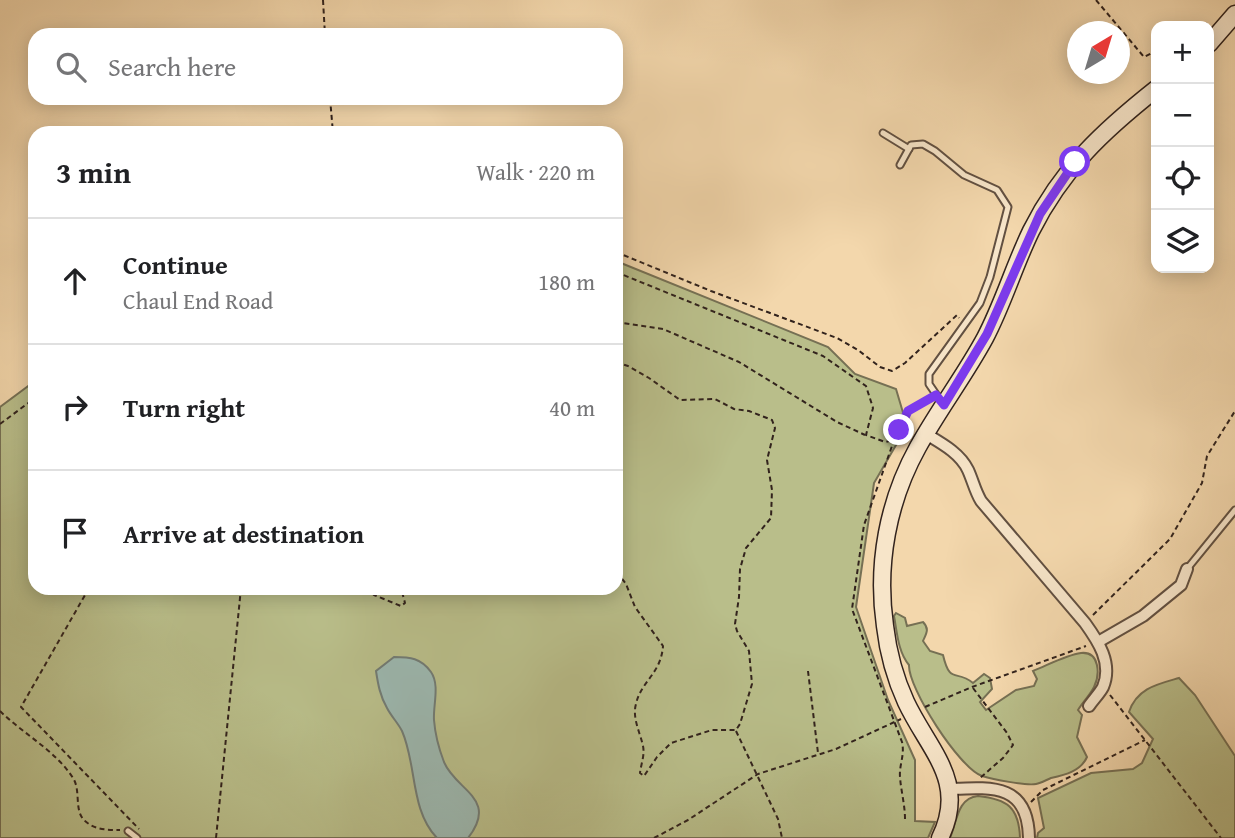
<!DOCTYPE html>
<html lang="en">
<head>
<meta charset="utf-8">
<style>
  body { margin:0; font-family:"Gentium Book Plus",serif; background:#f2f2f2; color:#202124 }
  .controls { position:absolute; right:21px; top:21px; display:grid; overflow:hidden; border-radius:14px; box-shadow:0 4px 18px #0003 }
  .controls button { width:63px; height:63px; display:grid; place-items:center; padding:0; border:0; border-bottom:2px solid #e0e0e0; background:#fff; color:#202124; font:35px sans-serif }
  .compass { position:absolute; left:1067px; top:21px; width:63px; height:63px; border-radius:50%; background:#fff; box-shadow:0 4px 18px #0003; rotate:38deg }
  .stop { position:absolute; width:21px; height:21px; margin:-16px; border:5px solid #7c3aed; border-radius:50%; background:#fff }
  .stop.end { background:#7c3aed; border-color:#fff; box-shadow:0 2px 7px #0008 }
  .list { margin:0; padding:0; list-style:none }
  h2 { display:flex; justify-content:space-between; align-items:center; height:91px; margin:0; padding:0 28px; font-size:30px }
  h2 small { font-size:23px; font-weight:400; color:#757577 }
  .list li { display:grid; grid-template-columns:46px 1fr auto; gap:21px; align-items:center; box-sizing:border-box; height:126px; padding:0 28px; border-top:2px solid #e0e0e0 }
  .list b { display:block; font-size:26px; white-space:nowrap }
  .list p { margin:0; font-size:23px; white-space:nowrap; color:#757577 }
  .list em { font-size:23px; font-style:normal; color:#757577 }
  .icon { flex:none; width:38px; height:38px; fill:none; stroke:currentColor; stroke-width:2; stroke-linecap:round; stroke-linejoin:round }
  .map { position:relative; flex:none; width:1235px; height:838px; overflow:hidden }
  .search { position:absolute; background:#fff; box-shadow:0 4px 18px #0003; left:28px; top:28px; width:595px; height:77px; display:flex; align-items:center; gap:18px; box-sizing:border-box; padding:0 24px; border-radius:21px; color:#757577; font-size:26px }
  .panel { position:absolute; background:#fff; box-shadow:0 4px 18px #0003; left:28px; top:126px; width:595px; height:469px; border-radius:21px }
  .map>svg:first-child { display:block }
  .green { fill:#b9be8a; stroke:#767054; stroke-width:2 }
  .water { fill:#9cb8b0; stroke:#727c75; stroke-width:2 }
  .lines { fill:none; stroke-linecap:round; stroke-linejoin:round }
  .lane-casing { stroke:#625041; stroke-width:9 }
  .street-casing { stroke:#625041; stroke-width:14 }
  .secondary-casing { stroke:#32231d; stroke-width:19 }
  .path { stroke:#32231d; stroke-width:2; stroke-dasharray:5 3.5; stroke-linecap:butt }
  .lane { stroke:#f7e5c9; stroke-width:5 }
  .street { stroke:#f7e5c9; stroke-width:10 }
  .secondary { stroke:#f7e5c9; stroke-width:16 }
  .route { stroke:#7c3aed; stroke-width:9 }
</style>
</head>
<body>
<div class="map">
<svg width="1235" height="838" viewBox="0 0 1235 838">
  <rect width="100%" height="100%" fill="#f3d7ac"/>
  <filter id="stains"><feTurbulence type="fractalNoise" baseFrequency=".00286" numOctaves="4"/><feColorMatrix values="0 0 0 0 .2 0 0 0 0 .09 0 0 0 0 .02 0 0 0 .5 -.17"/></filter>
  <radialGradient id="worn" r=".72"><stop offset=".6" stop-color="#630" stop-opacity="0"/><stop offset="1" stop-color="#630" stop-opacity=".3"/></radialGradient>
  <g class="green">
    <path d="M616,261L828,347L855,374L896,389L907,426L874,483L856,607L888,700L915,760V821L935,822L928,838H0V407L35,381V588H616Z"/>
    <path d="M896,613L905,618L907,626L923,622C930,629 926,634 923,641L930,651L943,655C950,685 956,669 973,683L984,674L990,678L992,689L980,702L986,710L1016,690L1034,686L1037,679L1033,671C1048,665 1066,655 1081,653C1100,651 1100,675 1094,687C1090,695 1083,702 1078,710L1082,715L1077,737L1087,757C1081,771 1065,775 1051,778C1046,780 1041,783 1036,784C1026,786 992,779 982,776C959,768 908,688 909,665C898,652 897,632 894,616Z"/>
    <path d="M1179,678L1195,695L1235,756V838H1037L1038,833L1044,828L1038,798L1091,773L1133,769L1142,763L1153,739L1129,712C1137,688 1158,684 1179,678Z"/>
    <path d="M978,796C1007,799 1019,807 1020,838H950C957,822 957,798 978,796Z"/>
  </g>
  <path class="water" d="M394,657C410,657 421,658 431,672C440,685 433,705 434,720C435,733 439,749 444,762C456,791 499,798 468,838H437C410,810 417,765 402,731C398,723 391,716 387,708C380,696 378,684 376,671Z"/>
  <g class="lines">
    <g class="lane-casing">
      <g id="lane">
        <path d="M883,133L909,149"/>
        <path d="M900,165L911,145L923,144L935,151L964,175L997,190L1008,207L990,277L980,303L929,374V384L942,403"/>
        <path d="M1187,569L1235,510"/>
        <path d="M128,831L137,838"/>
      </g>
    </g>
    <g class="street-casing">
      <g id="street">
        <path d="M926,434C941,443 960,453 968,470C973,481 975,491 981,501L1085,623C1098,641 1113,663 1103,687C1100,693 1093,700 1089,706"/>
        <path d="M1098,642L1143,616L1181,585L1187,569"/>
        <path d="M950,789C993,787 1028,784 1029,838"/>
      </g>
    </g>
    <g class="secondary-casing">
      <g id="secondary">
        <path d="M1209,44L1235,14"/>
        <path d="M940,838C968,781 929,751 906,702C895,678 888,652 885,626C876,564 888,501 918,447C939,409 965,375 985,338C1003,304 1014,266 1031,231C1062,169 1103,131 1156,89"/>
      </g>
    </g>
    <g class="path">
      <path d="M323,0L325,35"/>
      <path d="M1096,0L1144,57L1156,51"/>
      <path d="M1203,26L1209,22"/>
      <path d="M330,98L333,133"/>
      <path d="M616,252L711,291L837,338L858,350L880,367L892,371L905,363L957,315L959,318"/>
      <path d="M616,272L823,356L866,386L873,408L866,435L885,442L894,440"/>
      <path d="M616,322L663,329L739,362L837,422L865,435"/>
      <path d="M616,362L628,366L649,378L680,400L715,399L734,409L749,411L772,420L775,428L767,460L772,490L771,518L746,548L740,569L739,597L735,624L737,631L749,651L752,684L740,724L736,730H712L671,743L657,757L644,776L640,773C641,764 645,755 643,746C640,732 632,718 636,704C641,681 661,674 663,646L635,607L626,584L616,571"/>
      <path d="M0,424L35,398"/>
      <path d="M89,588L21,707L139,829"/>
      <path d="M366,588L374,595L401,606L405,603L401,588"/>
      <path d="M1093,615L1170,539L1202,483L1207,456L1235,411"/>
      <path d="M808,671L818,753"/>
      <path d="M973,688L1007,733L1013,745L1003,758L980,778"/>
      <path d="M1110,695L1221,838"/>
      <path d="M925,707L972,687L1086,646"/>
      <path d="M0,711C22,733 56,751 73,778C81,790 74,810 84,820C94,830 107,830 120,830"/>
      <path d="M736,731L778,819L782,838"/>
      <path d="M1031,802L1043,790L1145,740"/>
      <path d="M905,819C905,805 901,791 900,777C899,765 905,755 902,742L852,609L864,525L892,446L908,411L931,398"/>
      <path d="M216,838L241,588"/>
      <path d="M654,838L688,820L758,774L836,749L901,719"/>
    </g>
    <use href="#lane" class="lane"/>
    <use href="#street" class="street"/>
    <use href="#secondary" class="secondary"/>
  </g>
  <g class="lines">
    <path class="route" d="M899,430L908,411L936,395L944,405L987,334L1040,214L1075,162"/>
  </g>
  <rect width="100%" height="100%" filter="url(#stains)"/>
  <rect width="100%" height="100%" fill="url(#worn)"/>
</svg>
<div class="controls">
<button>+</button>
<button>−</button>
<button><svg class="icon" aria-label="locate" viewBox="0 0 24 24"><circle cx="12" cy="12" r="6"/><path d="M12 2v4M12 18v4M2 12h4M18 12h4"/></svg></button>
<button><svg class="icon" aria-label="layers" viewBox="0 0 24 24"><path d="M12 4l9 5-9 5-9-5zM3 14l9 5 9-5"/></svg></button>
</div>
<svg class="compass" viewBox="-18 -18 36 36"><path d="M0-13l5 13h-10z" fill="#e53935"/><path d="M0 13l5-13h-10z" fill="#757577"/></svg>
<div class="stop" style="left:1075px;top:162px"></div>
<div class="stop end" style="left:899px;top:430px"></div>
<div class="search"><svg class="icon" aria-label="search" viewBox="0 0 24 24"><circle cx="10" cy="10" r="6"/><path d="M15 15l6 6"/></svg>Search here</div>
<section class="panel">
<h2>3 min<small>Walk · 220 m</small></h2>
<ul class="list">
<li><svg class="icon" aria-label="ahead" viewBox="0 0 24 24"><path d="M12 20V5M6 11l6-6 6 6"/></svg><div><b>Continue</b><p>Chaul End Road</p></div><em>180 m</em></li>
<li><svg class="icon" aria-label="right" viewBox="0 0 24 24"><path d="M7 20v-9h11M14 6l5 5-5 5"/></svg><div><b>Turn right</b></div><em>40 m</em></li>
<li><svg class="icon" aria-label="arrive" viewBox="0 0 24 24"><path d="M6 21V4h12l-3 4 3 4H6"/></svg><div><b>Arrive at destination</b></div></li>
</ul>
</section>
</div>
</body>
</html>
